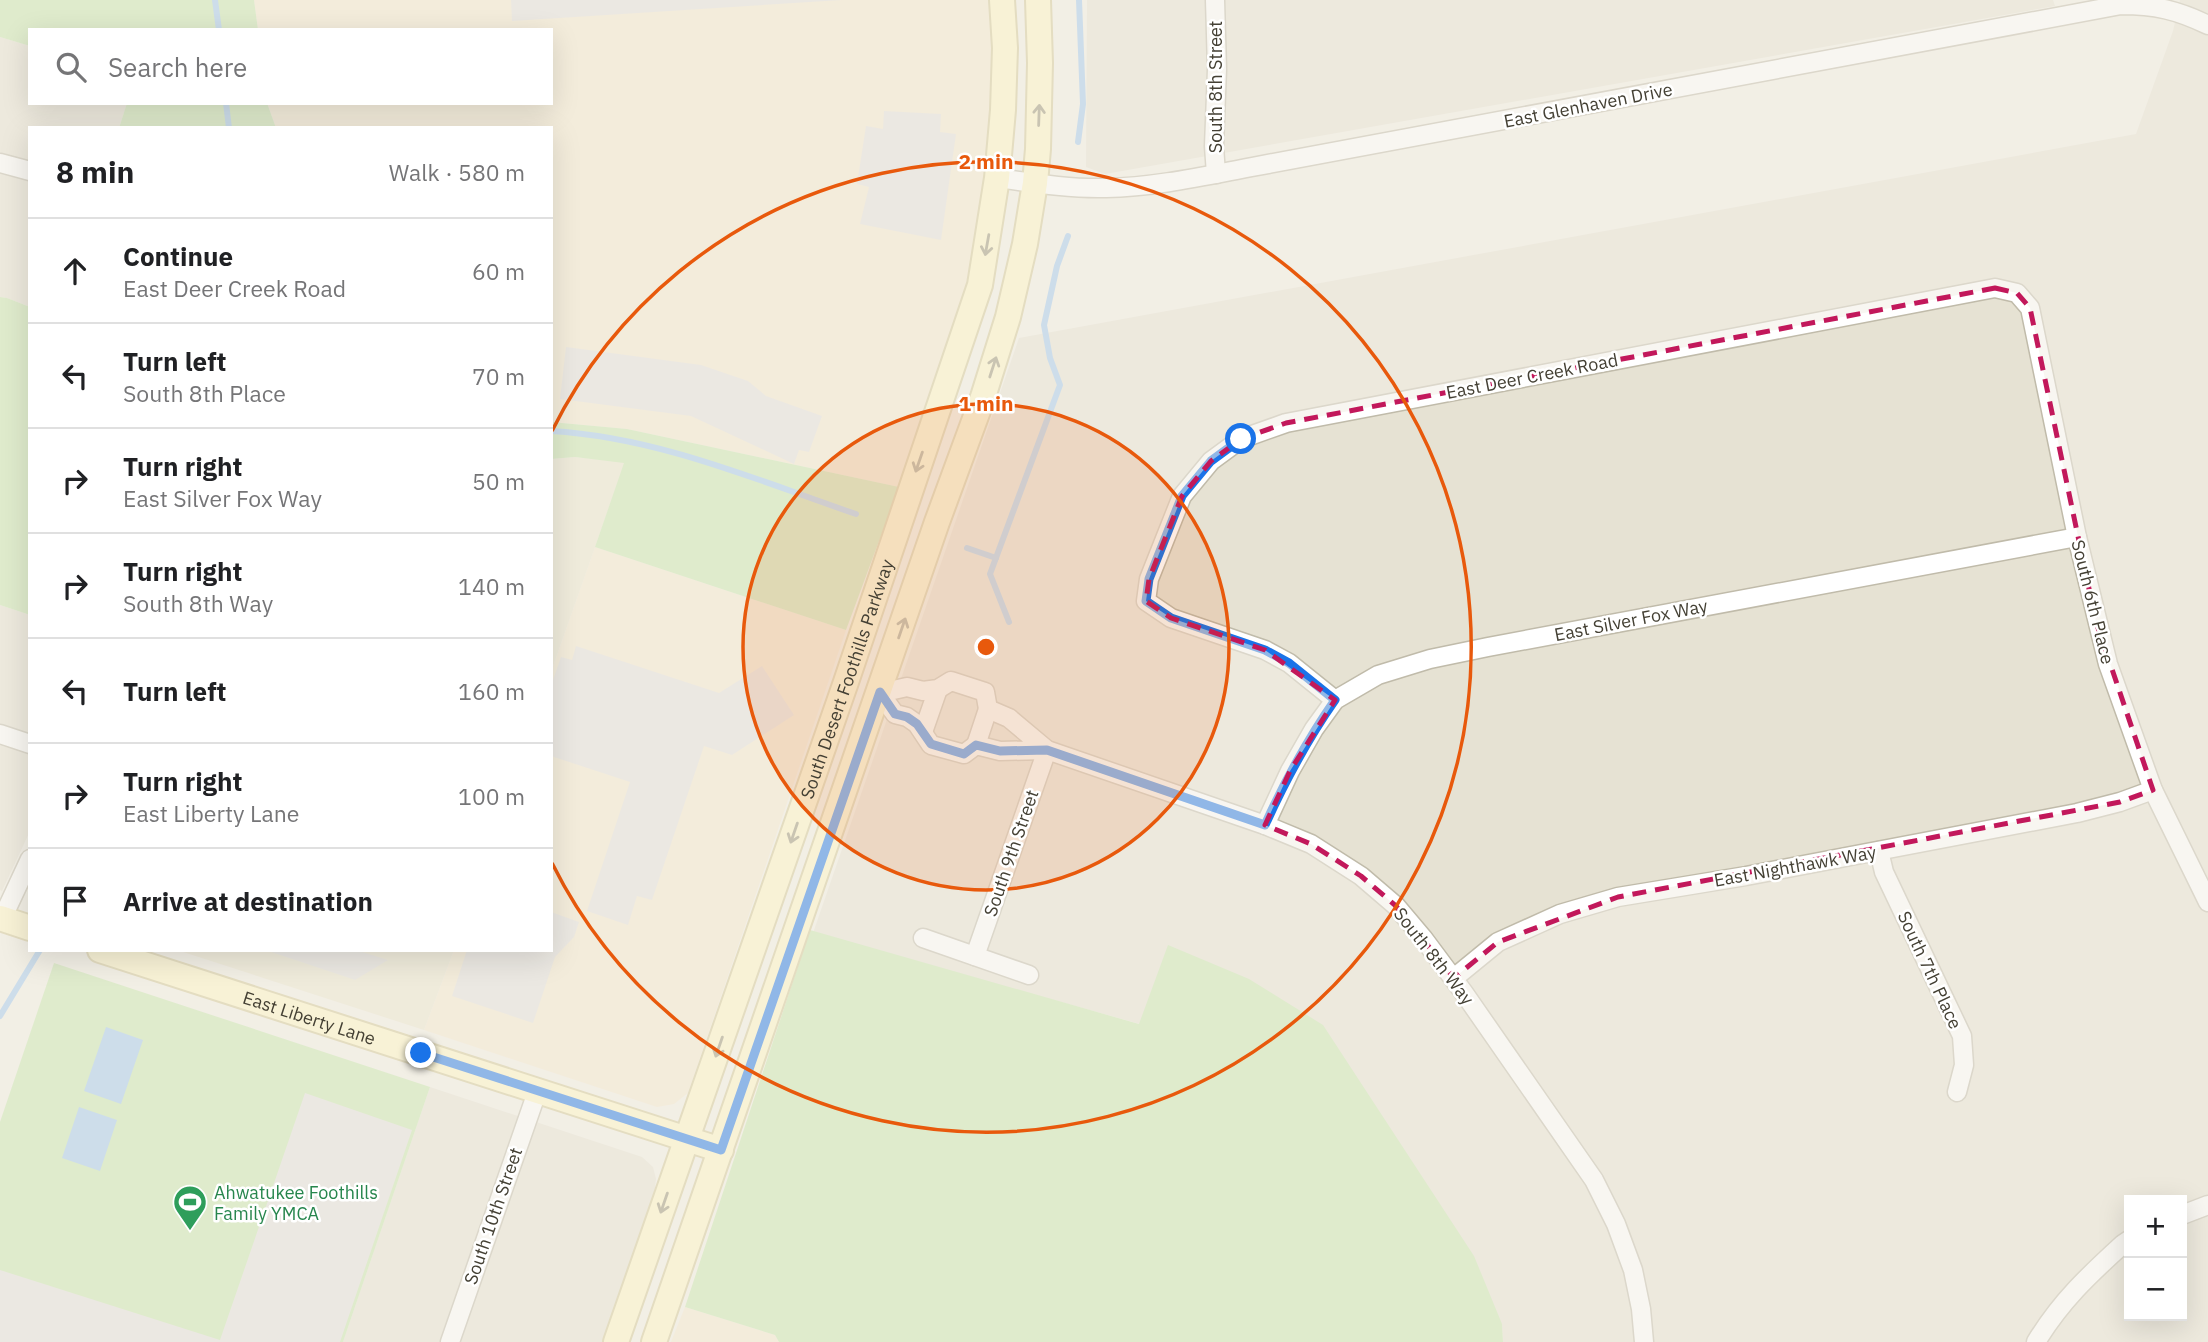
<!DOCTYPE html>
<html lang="en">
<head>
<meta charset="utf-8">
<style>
  body { margin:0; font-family:"IBM Plex Sans",sans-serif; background:#f6f6f6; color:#202124 }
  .controls { position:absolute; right:21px; bottom:21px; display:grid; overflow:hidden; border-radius:0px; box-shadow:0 7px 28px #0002 }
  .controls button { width:63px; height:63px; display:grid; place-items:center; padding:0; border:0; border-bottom:2px solid #e0e0e0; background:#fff; color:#202124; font:35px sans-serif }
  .stop { position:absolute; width:21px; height:21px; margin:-16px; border:5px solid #1a73e8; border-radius:50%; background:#fff }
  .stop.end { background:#1a73e8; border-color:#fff; box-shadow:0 2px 7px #0008 }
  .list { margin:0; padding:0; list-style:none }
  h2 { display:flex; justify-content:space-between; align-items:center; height:91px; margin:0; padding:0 28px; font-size:30px }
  h2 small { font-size:23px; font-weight:400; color:#757577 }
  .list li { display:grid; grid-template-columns:46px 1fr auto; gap:21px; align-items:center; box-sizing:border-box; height:105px; padding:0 28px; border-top:2px solid #e0e0e0 }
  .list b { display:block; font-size:26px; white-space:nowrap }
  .list p { margin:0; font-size:23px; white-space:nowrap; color:#757577 }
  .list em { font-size:23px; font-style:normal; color:#757577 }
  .icon { flex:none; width:38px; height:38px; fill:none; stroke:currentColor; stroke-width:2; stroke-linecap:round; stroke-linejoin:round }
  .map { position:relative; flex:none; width:2208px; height:1342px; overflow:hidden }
  .search { position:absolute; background:#fff; box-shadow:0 7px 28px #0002; left:28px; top:28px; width:525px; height:77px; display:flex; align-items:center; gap:18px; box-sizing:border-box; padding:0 24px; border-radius:0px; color:#757577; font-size:26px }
  .panel { position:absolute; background:#fff; box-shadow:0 7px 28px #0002; left:28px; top:126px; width:525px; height:826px; border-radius:0px }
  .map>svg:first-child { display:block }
  .residential { fill:#e6e2d3; fill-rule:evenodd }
  .commercial { fill:#f4e8cf }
  .education { fill:#ebe6cf }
  .green { fill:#c7e7ad }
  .parking { fill:#e3e1dd }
  .water { fill:#a1c8ef }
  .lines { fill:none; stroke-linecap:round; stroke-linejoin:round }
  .stream { stroke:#a1c8ef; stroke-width:6 }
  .street-casing { stroke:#c0bbaa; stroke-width:21 }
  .secondary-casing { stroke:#d2c795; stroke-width:28 }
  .street { stroke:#fff; stroke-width:18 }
  .secondary { stroke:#fef5c3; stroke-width:24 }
  .oneway { stroke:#989174 }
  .route { stroke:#1a73e8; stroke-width:9 }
  .marked { fill:none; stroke:#c2185b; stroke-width:5; stroke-dasharray:14 9; stroke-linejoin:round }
  .ring { fill:none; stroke:#e8590c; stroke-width:3.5 }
  .labels { text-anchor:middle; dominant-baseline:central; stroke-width:5; stroke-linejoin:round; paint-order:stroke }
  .street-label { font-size:18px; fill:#444034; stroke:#fff }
  .leisure-label { font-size:18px; fill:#27864d; stroke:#fff; text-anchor:start }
  .centre { fill:#e8590c; stroke:#fff; stroke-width:3.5 }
  .ring-label { font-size:21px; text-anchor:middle; font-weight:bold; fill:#e8590c; stroke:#fff; stroke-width:5; stroke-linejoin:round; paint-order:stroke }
</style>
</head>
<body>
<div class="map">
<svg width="2208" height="1342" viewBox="0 0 2208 1342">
  <rect width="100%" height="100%" fill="#f2efe5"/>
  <g class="residential">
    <path d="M1087,0H2053L2055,6L1105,174L1086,167Z"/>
    <path d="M2180,0H2208V1342H1503L1502,1324L1140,1024L813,933L1019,338L2136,134L2173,31ZM2129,1200H2182V1316H2129Z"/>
    <path d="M0,37L30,46V103H127L119,128H30V307L7,298L0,297Z"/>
    <path d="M0,605L30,615V831L2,891L0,890Z"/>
    <path d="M430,1087L642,1157L653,1167L656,1179L654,1196L604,1342H343Z"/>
  </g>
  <g class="commercial">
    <path d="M254,0H990L996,54L988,173L958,327L899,487L627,429L551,422V128H276L267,103H551V30H258Z"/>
    <path d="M595,547L846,630L688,1093L674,1104L657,1107L424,1030L454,950H551V672Z"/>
    <path d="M685,1307L775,1335L779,1342H671Z"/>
  </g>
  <g class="education">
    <path d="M575,457L625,462L551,672V459Z"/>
    <path d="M177,950H454L424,1030Z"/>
  </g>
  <g class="green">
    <path d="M0,0H254L258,30H30V46L0,37Z"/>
    <path d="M127,103H267L276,128H119Z"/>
    <path d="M0,297L7,298L30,307V615L0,605Z"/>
    <path d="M551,422L627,429L899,487L846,630L595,547L624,463L575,457L551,459Z"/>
    <path d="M810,930L1139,1024L1168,945L1249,979L1323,1025L1474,1256L1502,1324L1503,1342H779L775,1335L685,1307Z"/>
    <path d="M54,963L430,1087L343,1342H0V1122Z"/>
  </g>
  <g class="parking">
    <path d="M511,0H842L512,21Z"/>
    <path d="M884,111L941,114L940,132L956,134L941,240L860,224L869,187L857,184L866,126L883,129Z"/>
    <path d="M566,347L701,365L748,381L766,396L822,416L809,452L799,450L794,464L691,416L560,399Z"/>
    <path d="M576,646L719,693L762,666L794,715L732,755L704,746L652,900L637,896L628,925L587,911L630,782L551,756V686L561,657L572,660Z"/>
    <path d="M551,912L579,922L574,937L555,957L533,1023L452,996L467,950H551Z"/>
    <path d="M265,950H356L388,960L355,980Z"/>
    <path d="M305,1093L412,1130L340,1342H0V1270L220,1340Z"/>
  </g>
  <g class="water">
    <path d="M106,1027L143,1040L121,1104L84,1091Z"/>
    <path d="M79,1107L117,1120L100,1171L62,1158Z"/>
  </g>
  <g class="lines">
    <g class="stream">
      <path d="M215,0L219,30"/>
      <path d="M226,103L229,128"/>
      <path d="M1078,142L1083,104L1079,0"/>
      <path d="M551,431C657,437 757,480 856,514"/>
      <path d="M967,548L996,558"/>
      <path d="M1009,622L990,574L1060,385L1050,358L1044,325L1057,266L1068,236"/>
      <path d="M0,1016L40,950"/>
    </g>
    <g class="street-casing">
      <g id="street">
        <path d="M1215,0L1217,69L1214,146L1216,174"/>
        <path d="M0,163L30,171"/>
        <path d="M997,178C1033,183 1070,189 1106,188C1155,187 1204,176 1252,167L2121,5C2155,5 2177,10 2208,25"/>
        <path d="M1335,700L1289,663L1265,650L1171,618L1146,601L1149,579L1182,496L1211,461L1241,439L1286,423L1995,288L2017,293L2030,308L2077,537L2108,664L2153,790L2208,902"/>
        <path d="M923,732L938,689"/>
        <path d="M0,734L30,744"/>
        <path d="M976,745L988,709"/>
        <path d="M1047,750L1009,718L988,709L985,692L951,681L938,689L923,691L907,687L880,693L895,714L907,717L917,724L931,745L964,754L976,745L1000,751L1047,750L1265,825L1311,844L1361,876L1396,906L1423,938L1464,993L1594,1180L1616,1224L1633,1270L1641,1309L1644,1342"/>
        <path d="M1265,825L1290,771L1314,729L1335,700L1378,675L1430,659L1488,647L2077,537"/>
        <path d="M1879,851L1884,872L1962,1036L1964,1065L1957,1092"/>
        <path d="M2,919L30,859"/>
        <path d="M923,938L1029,975"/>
        <path d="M975,956L1047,750"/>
        <path d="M1454,978L1498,942L1560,914L1618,897L1746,876L2077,813L2120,802L2153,790"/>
        <path d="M2182,1215L2208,1205"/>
        <path d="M450,1342L537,1092"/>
        <path d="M2036,1342C2061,1301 2088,1276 2123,1244L2129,1240"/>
      </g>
    </g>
    <g class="secondary-casing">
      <g id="secondary">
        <path d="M0,918L30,928"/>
        <path id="s1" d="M100,950L721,1150"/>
        <path id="s2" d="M616,1342L846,682L980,285L997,178L1003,110L1005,48L1002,0"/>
        <path d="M654,1342L937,522L983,397L1008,317L1025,244L1035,183L1038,149L1040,63L1038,0"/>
      </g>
    </g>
    <use href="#street" class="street"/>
    <use href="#secondary" class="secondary"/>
  </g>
  <defs><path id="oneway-shaft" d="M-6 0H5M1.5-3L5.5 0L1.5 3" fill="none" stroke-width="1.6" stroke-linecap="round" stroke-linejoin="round" transform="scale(1.75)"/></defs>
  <g class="oneway">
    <use href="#oneway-shaft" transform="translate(1039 115) rotate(-88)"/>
    <use href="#oneway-shaft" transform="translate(987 245) rotate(100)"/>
    <use href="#oneway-shaft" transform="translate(993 367) rotate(-72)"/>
    <use href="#oneway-shaft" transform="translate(919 462) rotate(109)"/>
    <use href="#oneway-shaft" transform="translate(902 628) rotate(-71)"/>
    <use href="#oneway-shaft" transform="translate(794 833) rotate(109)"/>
    <use href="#oneway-shaft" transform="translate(719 1047) rotate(109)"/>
    <use href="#oneway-shaft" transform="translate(664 1203) rotate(109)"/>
  </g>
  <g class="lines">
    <path class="route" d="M421,1053L721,1150L880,692L895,714L907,717L917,724L931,744L964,754L976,745L1000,751L1047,750L1265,825C1285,781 1307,740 1335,700L1289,663L1265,650L1171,618L1146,601L1149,579L1182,496L1211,461L1241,439"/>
  </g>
  <path d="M0 0H2208V1342H0ZM1995,288L2017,293L2030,308L2096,622L2153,790L2120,802L1618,897L1498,942L1454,978L1396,906L1361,876L1311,844L1265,825L1290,771L1335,700L1265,650L1171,618L1146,601L1149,579L1182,496L1211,461L1241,439L1286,423Z" fill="#f2efe5" fill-opacity=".55" fill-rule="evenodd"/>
  <path class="marked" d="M1995,288L2017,293L2030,308L2096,622L2153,790L2120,802L1618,897L1498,942L1454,978L1396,906L1361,876L1311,844L1265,825L1290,771L1335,700L1265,650L1171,618L1146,601L1149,579L1182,496L1211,461L1241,439L1286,423Z"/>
  <circle cx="986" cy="647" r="243" fill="#e8590c" fill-opacity=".12"/>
  <g class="ring">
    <circle cx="986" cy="647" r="243"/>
    <path d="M552 431A485 485 0 1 1 552 863"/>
  </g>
  <defs>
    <g id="stadium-pin" transform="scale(1.75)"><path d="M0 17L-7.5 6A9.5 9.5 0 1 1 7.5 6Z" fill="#2e9e5b" stroke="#fff"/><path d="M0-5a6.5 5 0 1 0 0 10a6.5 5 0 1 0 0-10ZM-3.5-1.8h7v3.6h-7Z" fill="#fff"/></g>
  </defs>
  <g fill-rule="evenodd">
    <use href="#stadium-pin" x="190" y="1202"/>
  </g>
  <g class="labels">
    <g class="street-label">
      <text transform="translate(1215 87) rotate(-90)">South 8th Street</text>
      <text transform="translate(1588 105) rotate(-11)">East Glenhaven Drive</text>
      <text transform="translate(1532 376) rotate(-11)">East Deer Creek Road</text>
      <text transform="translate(2093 602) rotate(76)">South 6th Place</text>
      <text transform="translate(1631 620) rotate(-11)">East Silver Fox Way</text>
      <text stroke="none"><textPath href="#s2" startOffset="702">South Desert Foothills Parkway</textPath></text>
      <text transform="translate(1011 853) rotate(-71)">South 9th Street</text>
      <text transform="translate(1795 866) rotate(-10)">East Nighthawk Way</text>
      <text transform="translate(1434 956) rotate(52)">South 8th Way</text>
      <text transform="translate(1930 970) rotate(65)">South 7th Place</text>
      <text stroke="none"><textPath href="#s1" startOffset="220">East Liberty Lane</textPath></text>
      <text transform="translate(493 1216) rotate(-71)">South 10th Street</text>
    </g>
    <g class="leisure-label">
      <text x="214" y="1192">Ahwatukee Foothills<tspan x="214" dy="21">Family YMCA</tspan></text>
    </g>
  </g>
  <circle cx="986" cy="647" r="10" class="centre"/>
  <g class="ring-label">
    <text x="986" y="169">2 min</text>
    <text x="986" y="411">1 min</text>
  </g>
</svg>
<div class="controls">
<button>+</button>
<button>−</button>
</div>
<div class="stop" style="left:1241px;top:439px"></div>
<div class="stop end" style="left:421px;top:1053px"></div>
<div class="search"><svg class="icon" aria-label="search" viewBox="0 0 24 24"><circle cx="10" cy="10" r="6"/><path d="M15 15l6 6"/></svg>Search here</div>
<section class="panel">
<h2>8 min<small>Walk · 580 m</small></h2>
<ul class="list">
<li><svg class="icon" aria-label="ahead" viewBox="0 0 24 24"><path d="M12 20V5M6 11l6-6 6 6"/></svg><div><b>Continue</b><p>East Deer Creek Road</p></div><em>60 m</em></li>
<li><svg class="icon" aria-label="left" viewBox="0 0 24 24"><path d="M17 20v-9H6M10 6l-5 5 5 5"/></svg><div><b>Turn left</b><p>South 8th Place</p></div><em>70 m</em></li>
<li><svg class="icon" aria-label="right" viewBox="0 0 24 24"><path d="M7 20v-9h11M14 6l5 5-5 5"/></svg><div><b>Turn right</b><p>East Silver Fox Way</p></div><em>50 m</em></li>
<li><svg class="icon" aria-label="right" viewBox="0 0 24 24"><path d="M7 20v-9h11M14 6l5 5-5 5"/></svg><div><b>Turn right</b><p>South 8th Way</p></div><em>140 m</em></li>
<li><svg class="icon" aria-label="left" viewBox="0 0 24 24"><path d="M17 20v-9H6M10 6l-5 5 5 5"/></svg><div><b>Turn left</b></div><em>160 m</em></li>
<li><svg class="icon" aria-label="right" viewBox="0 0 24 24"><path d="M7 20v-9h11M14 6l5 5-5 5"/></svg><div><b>Turn right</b><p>East Liberty Lane</p></div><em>100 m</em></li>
<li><svg class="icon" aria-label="arrive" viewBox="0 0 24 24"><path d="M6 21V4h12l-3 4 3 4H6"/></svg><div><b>Arrive at destination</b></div></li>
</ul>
</section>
</div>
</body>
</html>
